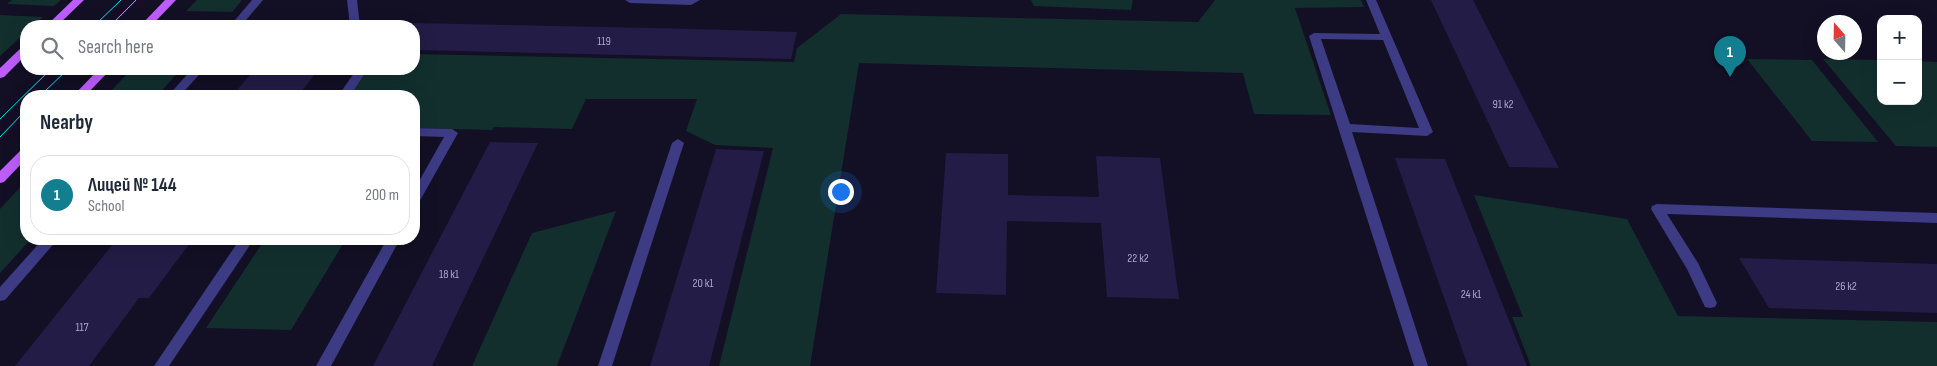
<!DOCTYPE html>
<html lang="en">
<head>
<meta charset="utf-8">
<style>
  body { margin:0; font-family:"Sofia Sans Condensed",sans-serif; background:#f2f2f3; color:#1f2937 }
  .controls { position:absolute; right:15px; top:15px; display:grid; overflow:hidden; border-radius:10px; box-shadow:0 5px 20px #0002 }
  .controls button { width:45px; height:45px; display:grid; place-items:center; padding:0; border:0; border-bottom:1px solid #e0e1e3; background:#fff; color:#1f2937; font:25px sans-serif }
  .compass { position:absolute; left:1817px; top:15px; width:45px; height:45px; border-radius:50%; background:#fff; box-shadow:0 5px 20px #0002; rotate:340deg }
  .you { position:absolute; left:840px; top:191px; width:18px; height:18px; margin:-12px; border:4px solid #fff; border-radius:50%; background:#1a73e8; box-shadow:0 0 0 8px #1a73e833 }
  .badge { display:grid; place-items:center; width:32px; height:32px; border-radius:50%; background:#137e8f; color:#fff; font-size:16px; font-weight:700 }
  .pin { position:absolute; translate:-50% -41px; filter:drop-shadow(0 1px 2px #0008) }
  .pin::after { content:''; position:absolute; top:26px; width:18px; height:15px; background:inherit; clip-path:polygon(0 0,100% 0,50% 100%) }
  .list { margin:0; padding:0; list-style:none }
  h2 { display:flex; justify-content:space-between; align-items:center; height:65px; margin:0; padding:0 20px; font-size:21px }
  h2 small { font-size:16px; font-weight:400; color:#747a83 }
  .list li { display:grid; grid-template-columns:32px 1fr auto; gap:15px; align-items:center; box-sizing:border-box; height:80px; margin:0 10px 10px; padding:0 10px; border:1px solid #e0e1e3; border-radius:20px }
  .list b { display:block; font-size:19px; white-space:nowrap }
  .list p { margin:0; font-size:16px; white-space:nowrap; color:#747a83 }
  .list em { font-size:16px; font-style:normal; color:#747a83 }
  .icon { flex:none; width:28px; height:28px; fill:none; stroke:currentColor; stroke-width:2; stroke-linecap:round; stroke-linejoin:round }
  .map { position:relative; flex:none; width:1937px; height:366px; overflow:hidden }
  .search { position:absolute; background:#fff; box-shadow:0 5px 20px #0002; left:20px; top:20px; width:400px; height:55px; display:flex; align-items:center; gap:12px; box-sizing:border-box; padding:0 18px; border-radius:20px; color:#747a83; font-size:19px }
  .panel { position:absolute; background:#fff; box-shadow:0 5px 20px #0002; left:20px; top:90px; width:400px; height:155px; border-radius:20px }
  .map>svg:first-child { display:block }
  .green { fill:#122f2e }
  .building { fill:#231c46 }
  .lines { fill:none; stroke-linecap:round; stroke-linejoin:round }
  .minor { fill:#3c3b84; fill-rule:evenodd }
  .major { fill:#be5dfd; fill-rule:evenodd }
  .tram { stroke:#04e7fb; stroke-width:1 }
  .labels { text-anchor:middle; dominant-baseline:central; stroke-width:5; stroke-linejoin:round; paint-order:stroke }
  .number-label { font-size:12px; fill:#aba6d0 }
</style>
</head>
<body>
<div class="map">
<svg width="1937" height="366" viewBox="0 0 1937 366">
  <rect width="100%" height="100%" fill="#130f25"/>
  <g class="green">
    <path d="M12,0H61L54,6L7,4Z"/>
    <path d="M197,0H242L232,12L186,11Z"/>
    <path d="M1031,0H1133L1131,10L1034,6Z"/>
    <path d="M1215,0H1361L1364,7L1295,8L1331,115L1254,114L1243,73L859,63L810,366H719L773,148L715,145L686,131L697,99H586L572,129L494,127L492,130L414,128V96H349L369,69H414V54L794,62L797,48L841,14L1198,22Z"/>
    <path d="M0,15L43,17L32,26H26V32L0,56Z"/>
    <path d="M1747,59L1812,60L1878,142L1812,141Z"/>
    <path d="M1823,59L1881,60V101H1918V61L1937,62V147L1896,146Z"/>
    <path d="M132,69H181L157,96H106Z"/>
    <path d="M26,181V239H31L0,273V209Z"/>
    <path d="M1474,195L1627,219L1678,316L1937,322V366H1531L1512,317H1523Z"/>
    <path d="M616,211L557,366H472L532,233Z"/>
    <path d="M265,239H346L291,330L206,328Z"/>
  </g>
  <g class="building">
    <path d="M1431,0H1473L1559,168L1509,167Z"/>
    <path d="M414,23L653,28L797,32L791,59L414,50Z"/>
    <path d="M255,69H319L298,96H232Z"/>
    <path d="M490,142L538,143L432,366H373Z"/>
    <path d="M716,149L764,151L709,366H650Z"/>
    <path d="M946,153L1008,154V195L1099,197L1096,156L1160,158L1179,299L1107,297L1101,223L1007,221L1006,295L936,293Z"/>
    <path d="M1395,158L1445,159L1527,366H1468Z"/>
    <path d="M117,239H193L149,298H139L89,366H15Z"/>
    <path d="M1739,258L1937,264V313L1769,308Z"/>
  </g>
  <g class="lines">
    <g class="minor">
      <path d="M252,0H263L241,26H230Z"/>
      <path d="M347,0H357L360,26H350Z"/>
      <path d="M625,0H700L691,5L630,3Z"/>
      <path d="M1366,0H1376L1433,132L1427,136L1352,132L1428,366H1414L1309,36L1314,33L1380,34ZM1321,39L1383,40L1419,128L1350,124Z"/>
      <path d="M192,69H204L180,96H168Z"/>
      <path d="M357,69H368L350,96H338Z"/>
      <path d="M414,128L452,129L458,133L418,204L414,206V190L444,137L414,136Z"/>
      <path d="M678,139L684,143L612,366H598L672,143Z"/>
      <path d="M1657,204L1937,213V223L1667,214L1698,263L1717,303L1715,307L1710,308L1705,307L1687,269L1651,209L1652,206Z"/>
      <path d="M43,239H58L5,300L0,301V287Z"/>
      <path d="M240,239H254L169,366H154Z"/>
      <path d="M387,239H400L331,366H316Z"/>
    </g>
    <g class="major">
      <path d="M73,0H84L57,26H46Z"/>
      <path d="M165,0H176L151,26H140Z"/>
      <path d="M26,46V55L4,77L0,78V68L22,47Z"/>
      <path d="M99,69H111L85,96H73Z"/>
      <path d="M26,148V159L4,182L0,183V171L22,149Z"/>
    </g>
    <g class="tram">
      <path d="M94,26L121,0"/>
      <path d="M110,26L136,0"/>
      <path d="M40,96L68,69"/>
      <path d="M0,119L51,69"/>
      <path d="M0,137L26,110"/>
    </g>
  </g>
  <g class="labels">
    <g class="number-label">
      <text x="604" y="41">119</text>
      <text x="1503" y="104">91 к2</text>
      <text x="1138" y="258">22 к2</text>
      <text x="449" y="274">18 к1</text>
      <text x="703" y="283">20 к1</text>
      <text x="1846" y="286">26 к2</text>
      <text x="1471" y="294">24 к1</text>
      <text x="82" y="327">117</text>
    </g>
  </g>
</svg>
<div class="controls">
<button>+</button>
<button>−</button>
</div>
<svg class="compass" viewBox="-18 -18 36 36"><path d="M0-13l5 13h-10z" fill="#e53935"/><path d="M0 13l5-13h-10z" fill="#747a83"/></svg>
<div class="you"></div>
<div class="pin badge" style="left:1730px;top:77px">1</div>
<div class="search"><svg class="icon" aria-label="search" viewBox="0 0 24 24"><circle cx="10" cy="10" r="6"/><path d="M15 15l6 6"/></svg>Search here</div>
<section class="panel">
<h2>Nearby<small></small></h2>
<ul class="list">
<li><span class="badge">1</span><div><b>Лицей № 144</b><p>School</p></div><em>200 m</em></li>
</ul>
</section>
</div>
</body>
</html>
